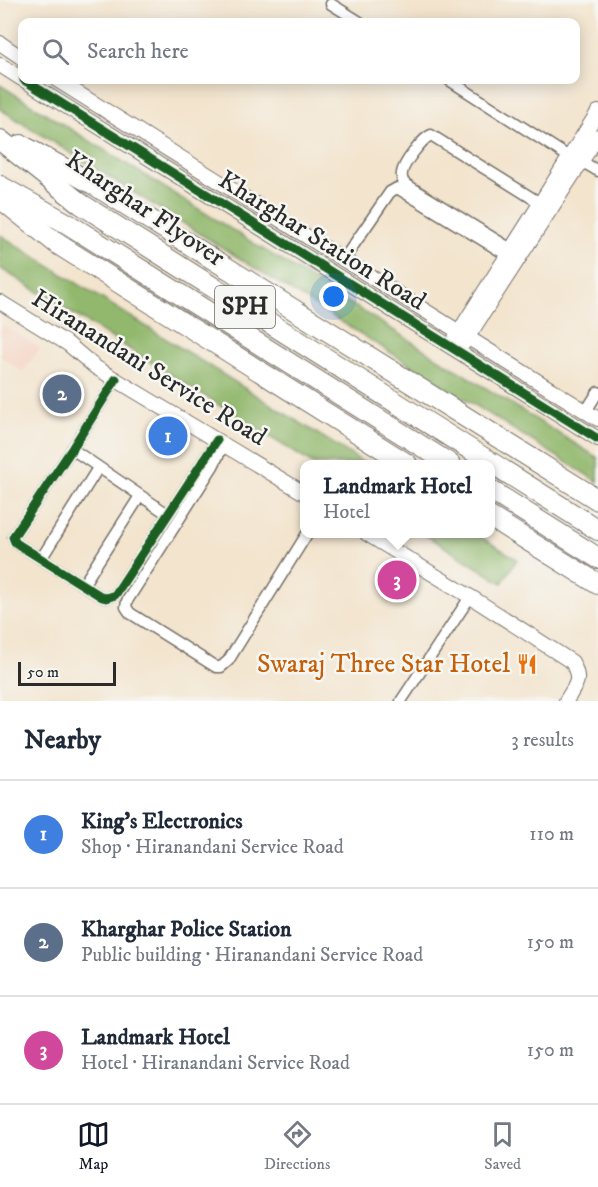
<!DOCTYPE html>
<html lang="en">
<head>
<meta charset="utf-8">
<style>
  body { margin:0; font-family:"IM FELL DW Pica",serif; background:#f6f6f7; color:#1f2937 }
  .scale { position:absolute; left:18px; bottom:15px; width:98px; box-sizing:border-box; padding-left:6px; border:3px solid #2b2b2b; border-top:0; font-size:16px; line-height:21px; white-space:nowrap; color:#2b2b2b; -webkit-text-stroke:4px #f6f6f2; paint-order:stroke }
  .you { position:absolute; left:334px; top:297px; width:21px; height:21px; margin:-15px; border:4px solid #fff; border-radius:50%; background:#1a73e8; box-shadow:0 0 0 9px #1a73e833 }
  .badge { display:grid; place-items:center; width:39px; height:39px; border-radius:50%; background:#111827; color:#fff; font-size:20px; font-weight:700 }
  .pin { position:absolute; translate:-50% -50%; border:3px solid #fff; box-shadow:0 2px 6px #0006 }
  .popup { position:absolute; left:300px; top:460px; width:195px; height:78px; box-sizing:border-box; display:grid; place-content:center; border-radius:12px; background:#fff; filter:drop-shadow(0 2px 4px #0005); font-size:20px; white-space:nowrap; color:#747a83 }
  .popup b { font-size:22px; color:#1f2937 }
  .popup::after { content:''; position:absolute; left:50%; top:100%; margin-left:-12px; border:12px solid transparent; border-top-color:#fff }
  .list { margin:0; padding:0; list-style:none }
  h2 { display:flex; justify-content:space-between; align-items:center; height:78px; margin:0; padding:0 24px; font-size:26px }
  h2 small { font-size:20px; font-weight:400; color:#747a83 }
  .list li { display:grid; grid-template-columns:39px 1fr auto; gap:18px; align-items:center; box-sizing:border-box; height:108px; padding:0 24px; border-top:2px solid #e0e1e3 }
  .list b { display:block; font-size:22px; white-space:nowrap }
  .list p { margin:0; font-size:20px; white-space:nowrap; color:#747a83 }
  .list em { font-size:20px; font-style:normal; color:#747a83 }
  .icon { flex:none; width:33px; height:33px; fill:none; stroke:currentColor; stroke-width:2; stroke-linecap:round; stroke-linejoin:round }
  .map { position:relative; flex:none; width:598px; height:701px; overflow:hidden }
  .search { position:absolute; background:#fff; box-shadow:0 3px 15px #0003; left:18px; right:18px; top:18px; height:66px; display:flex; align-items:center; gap:15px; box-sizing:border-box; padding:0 21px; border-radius:12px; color:#747a83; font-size:22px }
  .sheet { height:402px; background:#fff }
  nav { display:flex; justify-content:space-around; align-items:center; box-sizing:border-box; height:84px; border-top:2px solid #e0e1e3; background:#fff; font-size:16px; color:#747a83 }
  nav a { display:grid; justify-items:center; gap:3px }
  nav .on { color:#111827 }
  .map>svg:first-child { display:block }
  .built { fill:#f5d3c1 }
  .forest { fill:#92b86d; stroke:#5e724c; stroke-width:1.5 }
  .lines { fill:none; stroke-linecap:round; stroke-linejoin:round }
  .minor-casing { stroke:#716c64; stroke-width:13 }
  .tertiary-casing { stroke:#716c64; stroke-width:16 }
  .motorway-casing { stroke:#716c64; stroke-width:22 }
  .minor { stroke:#fff; stroke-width:10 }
  .tertiary { stroke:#fff; stroke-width:14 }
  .motorway { stroke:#fff; stroke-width:20 }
  .cycleway-casing { stroke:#f6f6f2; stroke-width:13 }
  .cycleway { stroke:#1b5e20; stroke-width:9 }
  .labels { text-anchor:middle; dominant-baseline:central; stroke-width:5; stroke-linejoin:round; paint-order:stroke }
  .shield { fill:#f6f6f2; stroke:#686867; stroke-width:1.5 }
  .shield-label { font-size:24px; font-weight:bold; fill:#2b2b2b }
  .street-label { font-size:26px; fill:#2b2b2b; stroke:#f6f6f2 }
  .food-label { font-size:26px; fill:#c56008; stroke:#f6f6f2; text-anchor:end }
</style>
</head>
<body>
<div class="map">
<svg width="598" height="701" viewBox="0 0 598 701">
  <rect width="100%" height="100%" fill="#f6f6f2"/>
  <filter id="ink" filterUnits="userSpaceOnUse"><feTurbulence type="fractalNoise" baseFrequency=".0167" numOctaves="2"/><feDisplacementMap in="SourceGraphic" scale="12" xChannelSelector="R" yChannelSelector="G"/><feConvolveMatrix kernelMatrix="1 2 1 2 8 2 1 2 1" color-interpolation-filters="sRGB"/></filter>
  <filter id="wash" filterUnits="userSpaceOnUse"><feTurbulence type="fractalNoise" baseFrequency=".008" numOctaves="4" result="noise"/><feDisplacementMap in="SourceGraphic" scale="24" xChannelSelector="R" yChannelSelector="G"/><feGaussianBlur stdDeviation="1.35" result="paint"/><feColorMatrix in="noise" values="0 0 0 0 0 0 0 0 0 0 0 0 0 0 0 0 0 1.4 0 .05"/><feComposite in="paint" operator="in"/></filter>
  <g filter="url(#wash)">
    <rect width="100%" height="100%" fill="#f3e4cd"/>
    <path class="built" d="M0,324L40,348L23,372L0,356Z"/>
    <g class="forest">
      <path d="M0,85L598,458V482L0,109Z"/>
      <path d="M0,235L366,464H313L0,268Z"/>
      <path d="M424,534H476L517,559L502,583Z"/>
    </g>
  </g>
  <g filter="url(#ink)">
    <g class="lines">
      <g class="minor-casing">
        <g id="minor">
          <path d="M331,4L360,22"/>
          <path d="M449,80L569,157L581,161L598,171"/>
          <path d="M511,249L404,183C402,179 401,178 402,173C403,164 422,139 431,135L540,203"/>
          <path d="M344,259L390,192L397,188L507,255"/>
          <path d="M116,379L72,449L13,537L15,542L19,545L102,597L106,598L115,595L217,440"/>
          <path d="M586,411L598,392"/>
          <path d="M224,444L213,466L127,601L126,607L130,613L216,667H221L228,661L307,534"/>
          <path d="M72,449L169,515"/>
          <path d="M41,559L98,468"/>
          <path d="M83,585L140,496"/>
          <path d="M401,701L470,597"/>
        </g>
      </g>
      <g class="tertiary-casing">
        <g id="tertiary">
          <path d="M0,43L22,58"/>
          <path d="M0,65L22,79"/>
          <path d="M24,80L598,439"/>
          <path d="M57,80L598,419"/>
          <path d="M0,302L68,344L95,367L304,493"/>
          <path d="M455,338L598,112"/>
          <path d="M464,343L598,136"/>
          <path d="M367,534L474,599L572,662C582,681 576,684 566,701"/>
        </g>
      </g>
      <g class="motorway-casing">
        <g id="motorway">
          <path d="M0,140L81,204L598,530"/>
          <path d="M21,145L93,184L598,500"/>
          <path d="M0,186L68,224L450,464"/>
          <path d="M0,198L56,243L407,464"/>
          <path d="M490,490L598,558"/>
          <path d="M490,517L598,584"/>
        </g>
      </g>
      <use href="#minor" class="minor"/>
      <use href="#tertiary" class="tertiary"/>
      <use href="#motorway" class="motorway"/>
      <g class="cycleway-casing">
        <g id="cycleway">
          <path d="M24,80L598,439"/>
          <path d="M116,379L72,449L13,537L15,542L19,545L102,597L106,598L115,595L217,440"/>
        </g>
      </g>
      <use href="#cycleway" class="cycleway"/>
    </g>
  </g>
  <defs>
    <g id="restaurant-bare" transform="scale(1.62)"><path d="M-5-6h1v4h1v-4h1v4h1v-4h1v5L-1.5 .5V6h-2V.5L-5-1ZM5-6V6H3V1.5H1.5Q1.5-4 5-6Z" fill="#e8710a" stroke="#f6f6f2" stroke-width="2.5" paint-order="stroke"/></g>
  </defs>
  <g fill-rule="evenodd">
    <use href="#restaurant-bare" x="527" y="664"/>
  </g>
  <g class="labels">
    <rect class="shield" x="215" y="286" width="60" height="42" rx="4.5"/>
    <g class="shield-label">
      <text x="245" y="307">SPH</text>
    </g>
    <g class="street-label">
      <text transform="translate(145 209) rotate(34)">Kharghar Flyover</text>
      <text transform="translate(322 241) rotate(32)">Kharghar Station Road</text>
      <text transform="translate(149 368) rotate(32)">Hiranandani Service Road</text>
    </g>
    <g class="food-label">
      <text x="510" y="664">Swaraj Three Star Hotel</text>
    </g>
  </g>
</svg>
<div class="scale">50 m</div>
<div class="you"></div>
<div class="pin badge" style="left:168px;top:436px;background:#3f7fe0">1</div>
<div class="pin badge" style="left:62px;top:394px;background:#5c6f8a">2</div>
<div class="pin badge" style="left:397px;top:580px;background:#d1479c">3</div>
<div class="popup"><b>Landmark Hotel</b>Hotel</div>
<div class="search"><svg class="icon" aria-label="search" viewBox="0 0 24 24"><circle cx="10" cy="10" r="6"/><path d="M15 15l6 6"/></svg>Search here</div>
</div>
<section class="sheet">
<h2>Nearby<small>3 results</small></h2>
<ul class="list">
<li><span class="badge" style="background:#3f7fe0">1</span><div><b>King's Electronics</b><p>Shop · Hiranandani Service Road</p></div><em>110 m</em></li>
<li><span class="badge" style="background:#5c6f8a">2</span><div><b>Kharghar Police Station</b><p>Public building · Hiranandani Service Road</p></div><em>150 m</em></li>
<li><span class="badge" style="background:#d1479c">3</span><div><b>Landmark Hotel</b><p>Hotel · Hiranandani Service Road</p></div><em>150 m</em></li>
</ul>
</section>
<nav>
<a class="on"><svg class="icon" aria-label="map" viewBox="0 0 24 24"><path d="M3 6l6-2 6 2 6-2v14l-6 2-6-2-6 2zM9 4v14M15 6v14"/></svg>Map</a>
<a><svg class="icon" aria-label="directions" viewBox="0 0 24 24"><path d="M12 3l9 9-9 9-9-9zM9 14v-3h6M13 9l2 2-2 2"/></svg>Directions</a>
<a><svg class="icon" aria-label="saved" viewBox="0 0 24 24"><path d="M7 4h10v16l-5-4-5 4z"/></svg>Saved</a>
</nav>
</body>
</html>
